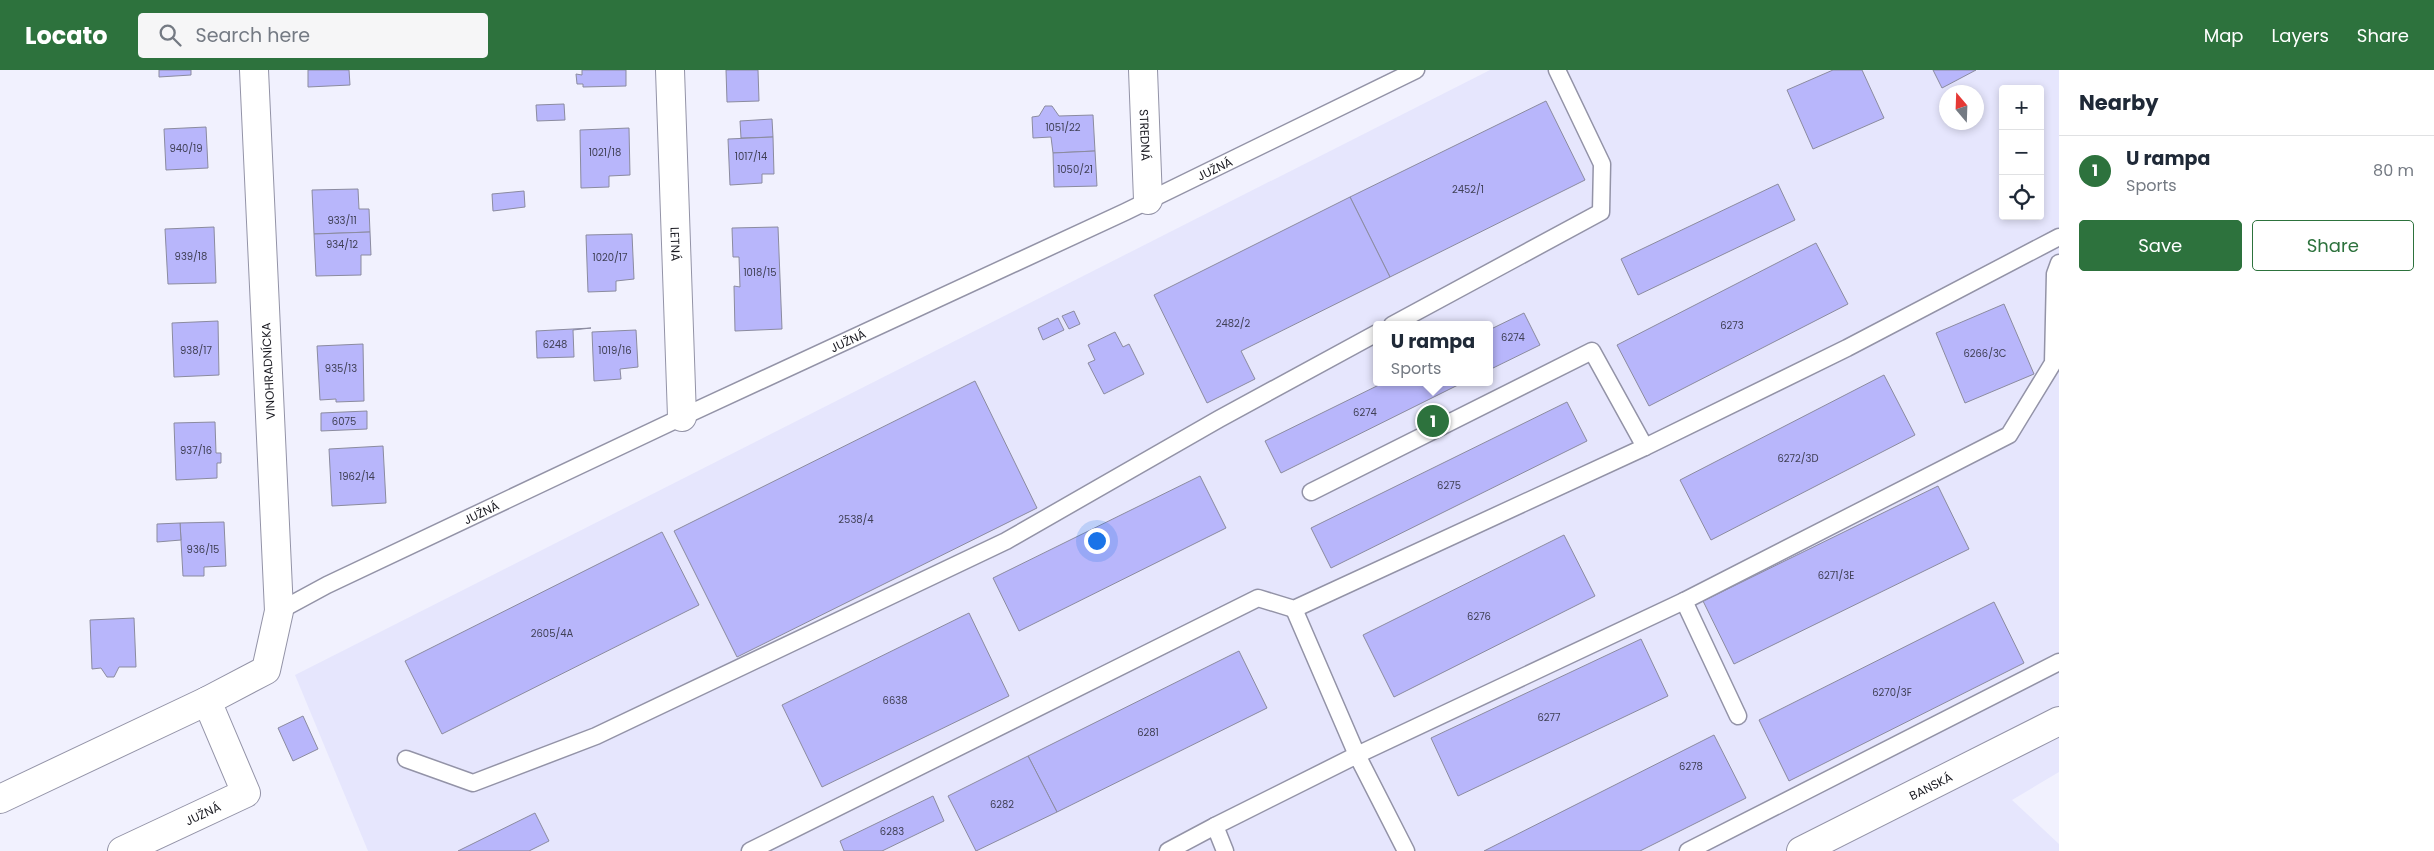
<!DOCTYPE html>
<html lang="en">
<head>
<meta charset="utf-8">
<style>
  body { margin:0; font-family:Poppins,sans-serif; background:#f6f6f7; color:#1f2937 }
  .controls { position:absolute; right:15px; top:15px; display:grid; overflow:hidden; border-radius:5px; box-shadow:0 2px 8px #0003 }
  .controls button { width:45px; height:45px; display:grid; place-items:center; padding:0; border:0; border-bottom:1px solid #e0e1e3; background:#fff; color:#1f2937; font:25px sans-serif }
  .compass { position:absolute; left:1939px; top:15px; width:45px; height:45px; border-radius:50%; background:#fff; box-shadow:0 2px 8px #0003; rotate:341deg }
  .you { position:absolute; left:1096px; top:470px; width:18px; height:18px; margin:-12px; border:4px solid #fff; border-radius:50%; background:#1a73e8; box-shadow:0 0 0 8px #1a73e833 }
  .badge { display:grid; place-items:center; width:32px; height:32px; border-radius:50%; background:#2d723d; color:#fff; font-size:16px; font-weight:700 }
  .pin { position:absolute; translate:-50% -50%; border:2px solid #fff; box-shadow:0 1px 5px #0006 }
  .popup { position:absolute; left:1373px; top:251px; width:120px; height:65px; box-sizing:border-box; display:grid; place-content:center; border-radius:5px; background:#fff; filter:drop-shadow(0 1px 4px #0005); font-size:16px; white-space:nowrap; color:#747a83 }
  .popup b { font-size:19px; color:#1f2937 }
  .popup::after { content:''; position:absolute; left:50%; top:100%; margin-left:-10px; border:10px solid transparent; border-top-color:#fff }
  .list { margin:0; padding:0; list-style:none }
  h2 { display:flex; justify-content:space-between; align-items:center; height:65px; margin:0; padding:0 20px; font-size:21px }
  h2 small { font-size:16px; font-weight:400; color:#747a83 }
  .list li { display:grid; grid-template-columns:32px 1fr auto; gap:15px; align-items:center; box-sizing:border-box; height:70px; padding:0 20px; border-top:1px solid #e0e1e3 }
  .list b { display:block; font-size:19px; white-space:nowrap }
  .list p { margin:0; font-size:16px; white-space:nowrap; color:#747a83 }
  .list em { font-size:16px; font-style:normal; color:#747a83 }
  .actions { display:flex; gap:10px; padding:15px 20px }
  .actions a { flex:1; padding:11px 0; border:1px solid #2d723d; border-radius:5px; text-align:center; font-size:18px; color:#2d723d }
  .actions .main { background:#2d723d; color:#fff }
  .icon { flex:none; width:28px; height:28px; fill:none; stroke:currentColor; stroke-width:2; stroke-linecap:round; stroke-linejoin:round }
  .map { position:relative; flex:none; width:2059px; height:781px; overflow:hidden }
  header { display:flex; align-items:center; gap:30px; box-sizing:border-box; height:70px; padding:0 25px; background:#2d723d; color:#fff }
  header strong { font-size:24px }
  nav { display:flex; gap:28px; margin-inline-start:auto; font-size:18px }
  .search { width:350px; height:45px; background:#f6f6f7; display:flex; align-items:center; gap:12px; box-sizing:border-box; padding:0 18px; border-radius:5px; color:#747a83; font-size:19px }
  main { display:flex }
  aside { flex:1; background:#fff }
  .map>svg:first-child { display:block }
  .built { fill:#e6e6fd; fill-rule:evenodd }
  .building { fill:#b8b6fb; stroke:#8b8b9f }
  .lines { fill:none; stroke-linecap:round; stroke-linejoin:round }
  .service-casing { stroke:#9393a7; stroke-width:19 }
  .minor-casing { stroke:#9393a7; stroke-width:30 }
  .service { stroke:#fff; stroke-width:16 }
  .minor { stroke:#fff; stroke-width:28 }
  .labels { text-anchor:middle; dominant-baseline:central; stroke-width:5; stroke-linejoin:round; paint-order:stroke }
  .number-label { font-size:10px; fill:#404056 }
  .street-label { font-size:12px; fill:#18181f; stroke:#fff }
</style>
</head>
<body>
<header>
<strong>Locato</strong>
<div class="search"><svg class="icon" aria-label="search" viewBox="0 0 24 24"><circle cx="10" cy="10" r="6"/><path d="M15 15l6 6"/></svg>Search here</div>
<nav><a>Map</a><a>Layers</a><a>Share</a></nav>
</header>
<main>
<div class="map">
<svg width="2059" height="781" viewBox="0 0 2059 781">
  <rect width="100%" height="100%" fill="#f1f1fe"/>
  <path class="built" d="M1490,0H2059V702L2012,730L2059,774V781H368L295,605ZM2003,19H2040V146H2003ZM1946,22H1976V52H1946ZM1377,255H1489V312H1377Z"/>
  <g class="building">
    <path d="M159,0H191V5L159,7Z"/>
    <path d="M308,0H349L350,15L308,17Z"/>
    <path d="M582,0H626V16L583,17V14H577L576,4L582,5Z"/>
    <path d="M726,0H758L759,31L727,32Z"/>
    <path d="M1833,0H1862L1884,48L1813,79L1787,20Z"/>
    <path d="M1933,0H1976L1942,18Z"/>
    <path d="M1546,31L1585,110L1390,207L1350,127Z"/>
    <path d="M564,34L565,50L537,51L536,35Z"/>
    <path d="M1045,36H1052L1059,46L1093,45L1095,81L1053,83L1051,67L1033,68L1032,47L1039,46Z"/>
    <path d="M772,49L773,67L741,68L740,51Z"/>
    <path d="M206,57L208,98L166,100L164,59Z"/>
    <path d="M629,58L630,105L609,106V117L581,118L580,60Z"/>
    <path d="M773,67L774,104H762V113L730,115L728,69Z"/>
    <path d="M1095,81L1097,116L1054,117L1053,83Z"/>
    <path d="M1778,114L1795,150L1638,225L1621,189Z"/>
    <path d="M358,119L359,139H369L370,162L314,164L312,120Z"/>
    <path d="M524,121L525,137L493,141L492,124Z"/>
    <path d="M1350,127L1390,207L1241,281L1255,309L1207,333L1154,225Z"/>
    <path d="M214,157L216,213L168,214L165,159Z"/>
    <path d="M778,157L782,259L735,261L734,216L740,217L739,187H733L732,158Z"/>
    <path d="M370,162L371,185H361V205L316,206L314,164Z"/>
    <path d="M632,164L634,209L616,211V221L588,222L586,165Z"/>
    <path d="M1816,173L1848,234L1649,336L1617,275Z"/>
    <path d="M2004,234L2034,304L1965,333L1936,263Z"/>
    <path d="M1074,241L1080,254L1069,259L1062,246Z"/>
    <path d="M1524,243L1540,275L1489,300V260Z"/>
    <path d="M1058,248L1064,260L1043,270L1038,258Z"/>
    <path d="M218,251L219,305L174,307L172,253Z"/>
    <path d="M591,258L573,260L574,287L537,288L536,261Z"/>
    <path d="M636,260L638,297L620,299L621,309L594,311L592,262Z"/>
    <path d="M1115,262L1123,277L1129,274L1144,304L1104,324L1088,293L1095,290L1088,275Z"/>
    <path d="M363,274L364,331L336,332V329L320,330L317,276Z"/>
    <path d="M1884,305L1915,365L1711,470L1680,410Z"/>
    <path d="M975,311L1037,438L737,587L674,461Z"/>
    <path d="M1385,312H1464L1281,403L1265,371Z"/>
    <path d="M1567,332L1587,371L1331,498L1311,458Z"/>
    <path d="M367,341V359L321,361V343Z"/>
    <path d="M215,352L216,383H221V393H217V408L176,410L174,353Z"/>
    <path d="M383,376L386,433L332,436L329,379Z"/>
    <path d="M1200,406L1226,458L1019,561L993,508Z"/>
    <path d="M1938,416L1969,479L1734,594L1703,531Z"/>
    <path d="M224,452L226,496L204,497V506H183L180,453Z"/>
    <path d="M180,453L181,470L157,472V454Z"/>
    <path d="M662,462L699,535L442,664L405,591Z"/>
    <path d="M1564,465L1595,526L1394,627L1363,565Z"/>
    <path d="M1994,532L2024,593L1789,711L1759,650Z"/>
    <path d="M969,543L1009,626L822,717L782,635Z"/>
    <path d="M134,548L136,597H119L114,607H107L101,598L92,599L90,550Z"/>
    <path d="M1641,569L1668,626L1458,726L1431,668Z"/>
    <path d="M1239,581L1267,638L1057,742L1028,686Z"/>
    <path d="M303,646L318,679L293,691L278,658Z"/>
    <path d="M1714,665L1746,728L1640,781H1484Z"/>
    <path d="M1028,686L1057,742L976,781L948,726Z"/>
    <path d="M933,726L944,751L882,781H844L840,771Z"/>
    <path d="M535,743L549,771L529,781H458Z"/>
  </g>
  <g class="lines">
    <g class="service-casing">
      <g id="service">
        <path d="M1392,255L1601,142L1602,94L1557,0"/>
        <path d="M1311,422L1592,281L1645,377L1847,278L2059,167"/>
        <path d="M1684,531L2009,365L2053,293L2055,204L2059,193"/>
        <path d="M1294,539L1357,685L1684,531L1738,646"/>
        <path id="s1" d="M279,541L327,515L682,347L1125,142L1416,0"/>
        <path d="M406,689L473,713L596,666L1006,471L1219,349L1377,263"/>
        <path d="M750,781L1258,528L1294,539L1645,377"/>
        <path d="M1168,781L1215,756"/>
        <path d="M1225,781L1215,756L1357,685L1406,781"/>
        <path d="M1688,781L2059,592"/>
      </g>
    </g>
    <g class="minor-casing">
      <g id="minor">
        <path id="s2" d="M670,0L682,347"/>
        <path id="s3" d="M1143,0L1148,130"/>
        <path d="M0,729L207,631L266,600L279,541L254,0"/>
        <path id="s4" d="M122,781L246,723L207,631"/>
        <path id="s5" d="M1801,781L2059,651"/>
      </g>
    </g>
    <use href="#service" class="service"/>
    <use href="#minor" class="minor"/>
  </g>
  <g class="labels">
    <g class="number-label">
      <text x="1063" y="57">1051/22</text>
      <text x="186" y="78">940/19</text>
      <text x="605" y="82">1021/18</text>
      <text x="751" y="86">1017/14</text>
      <text x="1075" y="99">1050/21</text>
      <text x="1468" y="119">2452/1</text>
      <text x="342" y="150">933/11</text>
      <text x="342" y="174">934/12</text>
      <text x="191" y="186">939/18</text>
      <text x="610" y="187">1020/17</text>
      <text x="760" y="202">1018/15</text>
      <text x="1233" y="253">2482/2</text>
      <text x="1732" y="255">6273</text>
      <text x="1513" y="267">6274</text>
      <text x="555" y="274">6248</text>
      <text x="196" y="280">938/17</text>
      <text x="615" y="280">1019/16</text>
      <text x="1985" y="283">6266/3C</text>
      <text x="341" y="298">935/13</text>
      <text x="1365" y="342">6274</text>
      <text x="344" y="351">6075</text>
      <text x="196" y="380">937/16</text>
      <text x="1798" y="388">6272/3D</text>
      <text x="357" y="406">1962/14</text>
      <text x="1449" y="415">6275</text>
      <text x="856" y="449">2538/4</text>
      <text x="203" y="479">936/15</text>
      <text x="1836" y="505">6271/3E</text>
      <text x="1479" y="546">6276</text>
      <text x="552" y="563">2605/4A</text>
      <text x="1892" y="622">6270/3F</text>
      <text x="895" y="630">6638</text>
      <text x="1549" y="647">6277</text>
      <text x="1148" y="662">6281</text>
      <text x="1691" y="696">6278</text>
      <text x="1002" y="734">6282</text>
      <text x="892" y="761">6283</text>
    </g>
    <g class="street-label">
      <text stroke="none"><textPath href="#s3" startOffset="65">STREDNÁ</textPath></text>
      <text stroke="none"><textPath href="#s1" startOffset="1035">JUŽNÁ</textPath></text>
      <text stroke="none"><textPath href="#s2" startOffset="174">LETNÁ</textPath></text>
      <text stroke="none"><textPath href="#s1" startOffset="630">JUŽNÁ</textPath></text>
      <text transform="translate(268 301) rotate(-93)">VINOHRADNÍCKA</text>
      <text stroke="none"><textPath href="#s1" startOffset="225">JUŽNÁ</textPath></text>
      <text stroke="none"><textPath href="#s5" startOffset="145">BANSKÁ</textPath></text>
      <text stroke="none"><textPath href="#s4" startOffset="89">JUŽNÁ</textPath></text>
    </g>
  </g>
</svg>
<div class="controls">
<button>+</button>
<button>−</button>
<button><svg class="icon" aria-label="locate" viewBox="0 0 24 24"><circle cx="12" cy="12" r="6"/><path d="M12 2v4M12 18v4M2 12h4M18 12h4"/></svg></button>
</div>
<svg class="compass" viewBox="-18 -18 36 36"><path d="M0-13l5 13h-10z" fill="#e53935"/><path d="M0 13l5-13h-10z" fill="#747a83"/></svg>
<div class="you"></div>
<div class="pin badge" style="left:1433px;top:351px">1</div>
<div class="popup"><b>U rampa</b>Sports</div>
</div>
<aside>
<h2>Nearby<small></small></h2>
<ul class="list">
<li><span class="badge">1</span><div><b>U rampa</b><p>Sports</p></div><em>80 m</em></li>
</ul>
<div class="actions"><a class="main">Save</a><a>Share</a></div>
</aside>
</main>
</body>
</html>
